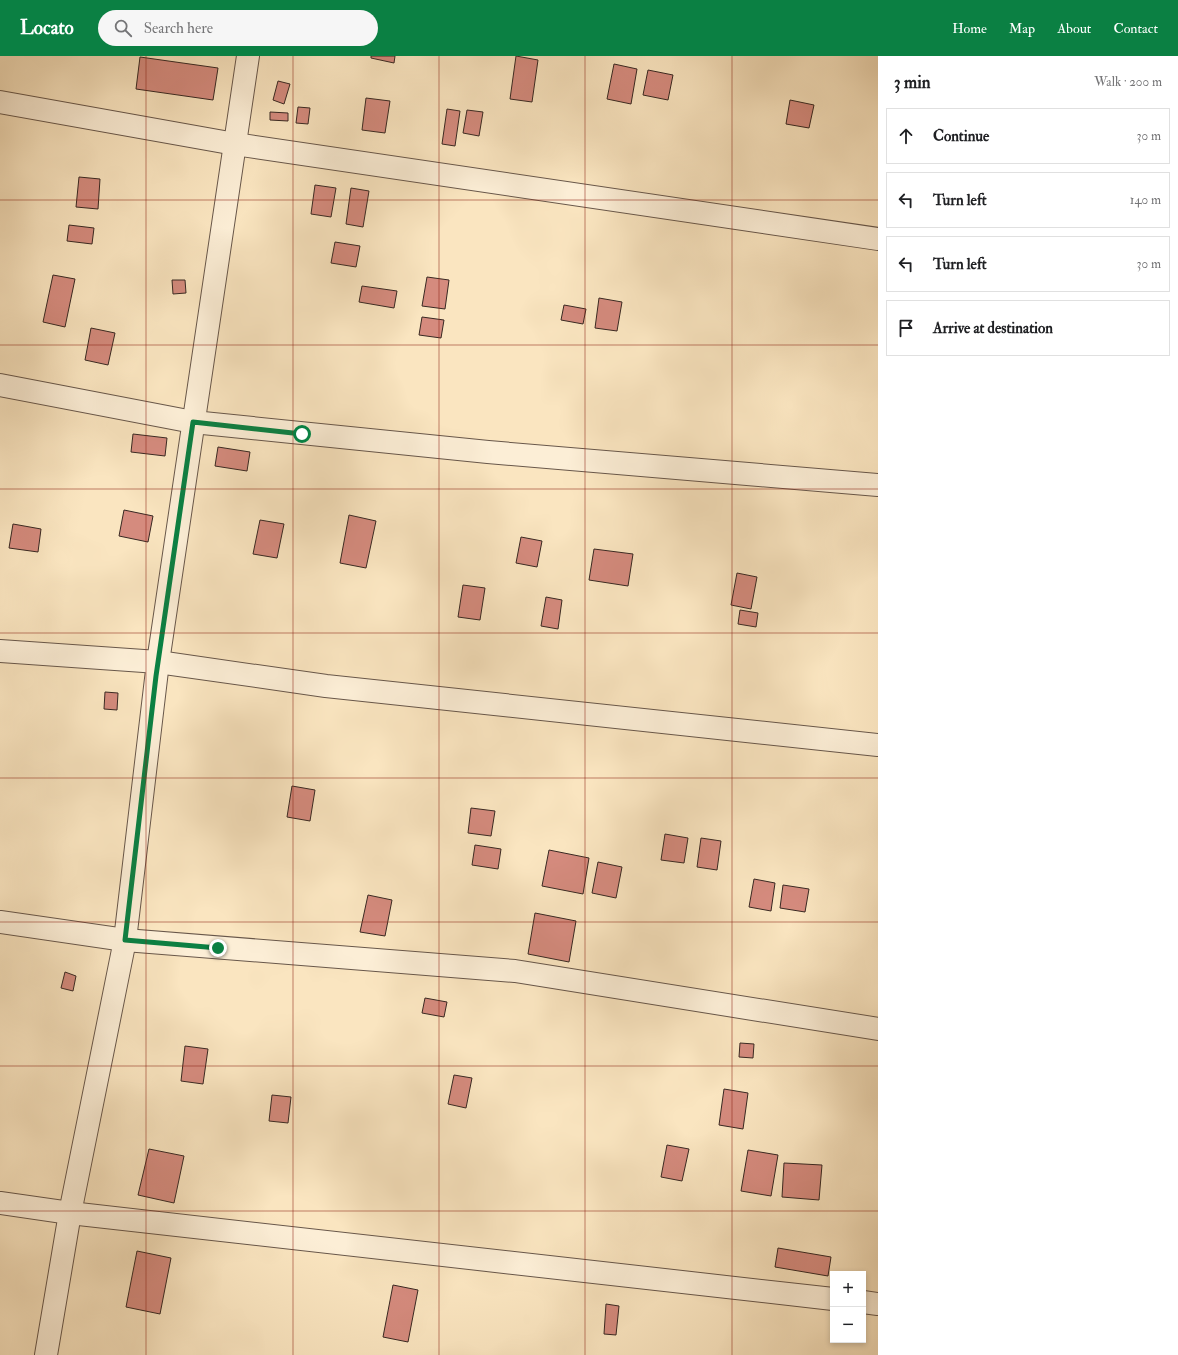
<!DOCTYPE html>
<html lang="en">
<head>
<meta charset="utf-8">
<style>
  body { margin:0; font-family:"IM FELL Double Pica",serif; background:#f6f6f6; color:#202124 }
  .controls { position:absolute; right:12px; bottom:12px; display:grid; overflow:hidden; border-radius:0px; box-shadow:0 2px 6px #0003 }
  .controls button { width:36px; height:36px; display:grid; place-items:center; padding:0; border:0; border-bottom:1px solid #e0e0e0; background:#fff; color:#202124; font:20px sans-serif }
  .stop { position:absolute; width:12px; height:12px; margin:-9px; border:3px solid #0b8043; border-radius:50%; background:#fff }
  .stop.end { background:#0b8043; border-color:#fff; box-shadow:0 1px 4px #0008 }
  .list { margin:0; padding:0; list-style:none }
  h2 { display:flex; justify-content:space-between; align-items:center; height:52px; margin:0; padding:0 16px; font-size:17px }
  h2 small { font-size:13px; font-weight:400; color:#757577 }
  .list li { display:grid; grid-template-columns:26px 1fr auto; gap:12px; align-items:center; box-sizing:border-box; height:56px; margin:0 8px 8px; padding:0 8px; border:1px solid #e0e0e0; border-radius:0px }
  .list b { display:block; font-size:15px; white-space:nowrap }
  .list em { font-size:13px; font-style:normal; color:#757577 }
  .icon { flex:none; width:22px; height:22px; fill:none; stroke:currentColor; stroke-width:2; stroke-linecap:round; stroke-linejoin:round }
  .map { position:relative; flex:none; width:878px; height:1299px; overflow:hidden }
  header { display:flex; align-items:center; gap:24px; box-sizing:border-box; height:56px; padding:0 20px; background:#0b8043; color:#fff }
  header strong { font-size:19px }
  nav { display:flex; gap:22px; margin-inline-start:auto; font-size:14px }
  .search { width:280px; height:36px; background:#f6f6f6; display:flex; align-items:center; gap:10px; box-sizing:border-box; padding:0 14px; border-radius:22px; color:#757577; font-size:15px }
  main { display:flex }
  aside { flex:1; background:#fff }
  .map>svg:first-child { display:block }
  .building { fill:#d58b7e; stroke:#382822 }
  .lines { fill:none; stroke-linecap:round; stroke-linejoin:round }
  .street-casing { stroke:#68574a; stroke-width:24 }
  .street { stroke:#fceed6; stroke-width:22 }
  .route { stroke:#0b8043; stroke-width:5 }
  .grid { fill:none; stroke:#8f2418; stroke-width:1; stroke-opacity:0.55 }
</style>
</head>
<body>
<header>
<strong>Locato</strong>
<div class="search"><svg class="icon" aria-label="search" viewBox="0 0 24 24"><circle cx="10" cy="10" r="6"/><path d="M15 15l6 6"/></svg>Search here</div>
<nav><a>Home</a><a>Map</a><a>About</a><a>Contact</a></nav>
</header>
<main>
<div class="map">
<svg width="878" height="1299" viewBox="0 0 878 1299">
  <rect width="100%" height="100%" fill="#fae5c0"/>
  <filter id="stains"><feTurbulence type="fractalNoise" baseFrequency=".005" numOctaves="4"/><feColorMatrix values="0 0 0 0 .2 0 0 0 0 .09 0 0 0 0 .02 0 0 0 .5 -.17"/></filter>
  <radialGradient id="worn" r=".72"><stop offset=".6" stop-color="#630" stop-opacity="0"/><stop offset="1" stop-color="#630" stop-opacity=".3"/></radialGradient>
  <g class="building">
    <path d="M371,0H395L394,7L371,2Z"/>
    <path d="M516,0L538,4L532,46L510,43Z"/>
    <path d="M140,1L218,12L213,44L136,33Z"/>
    <path d="M614,8L637,13L631,48L607,43Z"/>
    <path d="M648,14L673,19L668,44L643,39Z"/>
    <path d="M278,25L290,28L284,48L273,44Z"/>
    <path d="M366,42L390,45L385,77L362,74Z"/>
    <path d="M790,44L814,49L809,72L786,68Z"/>
    <path d="M298,51L310,52L308,68L296,67Z"/>
    <path d="M447,53L460,55L455,90L442,88Z"/>
    <path d="M467,54L483,56L479,80L463,77Z"/>
    <path d="M270,56L288,57V65L270,64Z"/>
    <path d="M79,121L100,123L98,153L76,151Z"/>
    <path d="M315,129L336,132L331,161L311,158Z"/>
    <path d="M351,132L369,135L363,171L346,168Z"/>
    <path d="M69,169L94,172L92,188L67,185Z"/>
    <path d="M335,186L360,190L356,211L331,207Z"/>
    <path d="M53,219L75,223L65,271L43,266Z"/>
    <path d="M427,221L449,224L445,253L422,250Z"/>
    <path d="M172,224H185L186,237L173,238Z"/>
    <path d="M362,230L397,235L394,252L359,246Z"/>
    <path d="M599,242L622,246L617,275L595,272Z"/>
    <path d="M564,249L586,253L583,268L561,264Z"/>
    <path d="M422,261L444,264L441,282L419,279Z"/>
    <path d="M91,272L115,277L108,309L85,304Z"/>
    <path d="M133,378L167,382L165,400L131,396Z"/>
    <path d="M218,391L250,396L247,415L215,410Z"/>
    <path d="M124,454L153,460L148,486L119,480Z"/>
    <path d="M349,459L376,465L366,512L340,507Z"/>
    <path d="M260,464L284,468L277,502L253,498Z"/>
    <path d="M13,468L41,473L38,496L9,492Z"/>
    <path d="M521,481L542,485L537,511L516,507Z"/>
    <path d="M594,493L633,498L628,530L589,524Z"/>
    <path d="M737,517L757,521L751,553L731,549Z"/>
    <path d="M463,529L485,532L480,564L458,561Z"/>
    <path d="M546,541L562,544L558,573L541,570Z"/>
    <path d="M740,554L758,557L756,571L738,568Z"/>
    <path d="M105,636L118,637L117,654L104,653Z"/>
    <path d="M292,730L315,734L310,765L287,761Z"/>
    <path d="M471,752L495,755L491,780L468,777Z"/>
    <path d="M665,778L688,782L684,807L661,804Z"/>
    <path d="M701,782L721,785L717,814L697,811Z"/>
    <path d="M475,789L501,793L498,813L472,809Z"/>
    <path d="M549,794L589,802L583,838L542,830Z"/>
    <path d="M598,806L622,811L616,842L592,837Z"/>
    <path d="M754,823L775,827L771,855L749,851Z"/>
    <path d="M783,829L809,833L805,856L780,852Z"/>
    <path d="M368,839L392,844L385,880L360,876Z"/>
    <path d="M535,857L576,865L569,906L528,898Z"/>
    <path d="M65,916L76,920L73,935L61,932Z"/>
    <path d="M425,942L447,946L444,961L422,957Z"/>
    <path d="M740,987L754,988L753,1002L739,1001Z"/>
    <path d="M185,990L208,993L203,1028L181,1025Z"/>
    <path d="M454,1019L472,1022L466,1052L448,1048Z"/>
    <path d="M724,1033L748,1037L743,1073L719,1069Z"/>
    <path d="M272,1039L291,1041L288,1067L269,1065Z"/>
    <path d="M667,1089L689,1093L682,1125L661,1121Z"/>
    <path d="M149,1093L184,1100L174,1147L138,1139Z"/>
    <path d="M748,1094L778,1099L771,1140L741,1135Z"/>
    <path d="M784,1107L822,1109L819,1144L782,1141Z"/>
    <path d="M778,1192L831,1201L828,1220L775,1211Z"/>
    <path d="M137,1195L171,1202L160,1258L126,1251Z"/>
    <path d="M393,1229L418,1234L408,1286L383,1281Z"/>
    <path d="M606,1248L619,1250L616,1279L604,1278Z"/>
  </g>
  <g class="lines">
    <g class="street-casing">
      <g id="street">
        <path d="M0,46L235,88L878,183"/>
        <path d="M0,329L193,366L488,396L878,429"/>
        <path d="M0,595L158,606L326,630L878,689"/>
        <path d="M0,866L125,884L515,915L878,973"/>
        <path d="M0,1147L70,1157L833,1243"/>
        <path d="M863,1246L878,1248"/>
        <path d="M46,1299L70,1157L125,884L158,606L248,0"/>
      </g>
    </g>
    <use href="#street" class="street"/>
  </g>
  <g class="lines">
    <path class="route" d="M218,892L125,884L156,620L193,366L302,378"/>
  </g>
  <path class="grid" d="M146,0V1299M293,0V1299M439,0V1299M585,0V1299M732,0V1299M0,144H878M0,289H878M0,433H878M0,577H878M0,722H878M0,866H878M0,1010H878M0,1155H878"/>
  <rect width="100%" height="100%" filter="url(#stains)"/>
  <rect width="100%" height="100%" fill="url(#worn)"/>
</svg>
<div class="controls">
<button>+</button>
<button>−</button>
</div>
<div class="stop" style="left:302px;top:378px"></div>
<div class="stop end" style="left:218px;top:892px"></div>
</div>
<aside>
<h2>3 min<small>Walk · 200 m</small></h2>
<ul class="list">
<li><svg class="icon" aria-label="ahead" viewBox="0 0 24 24"><path d="M12 20V5M6 11l6-6 6 6"/></svg><div><b>Continue</b></div><em>30 m</em></li>
<li><svg class="icon" aria-label="left" viewBox="0 0 24 24"><path d="M17 20v-9H6M10 6l-5 5 5 5"/></svg><div><b>Turn left</b></div><em>140 m</em></li>
<li><svg class="icon" aria-label="left" viewBox="0 0 24 24"><path d="M17 20v-9H6M10 6l-5 5 5 5"/></svg><div><b>Turn left</b></div><em>30 m</em></li>
<li><svg class="icon" aria-label="arrive" viewBox="0 0 24 24"><path d="M6 21V4h12l-3 4 3 4H6"/></svg><div><b>Arrive at destination</b></div></li>
</ul>
</aside>
</main>
</body>
</html>
